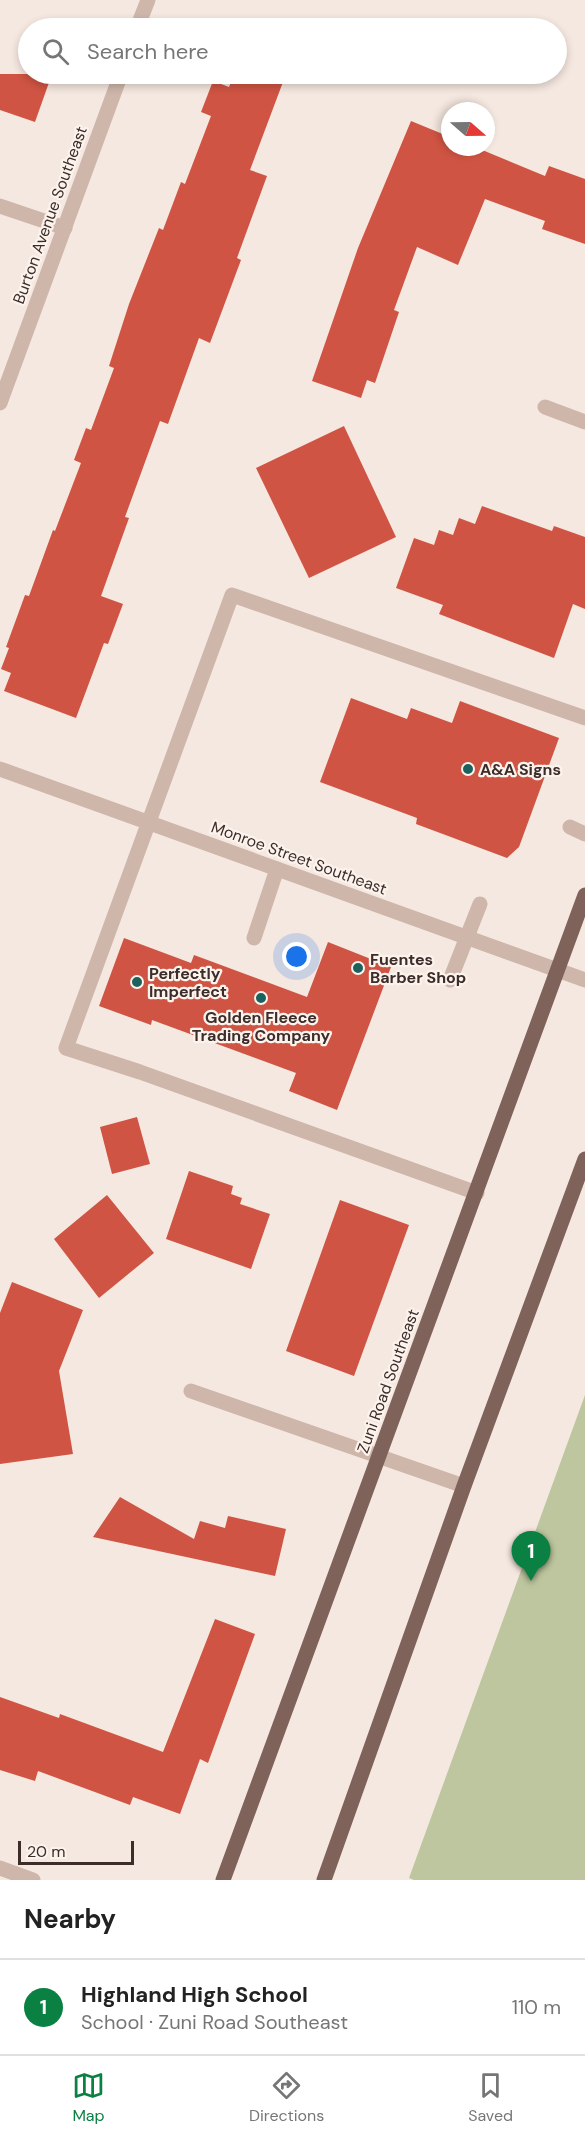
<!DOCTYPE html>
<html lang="en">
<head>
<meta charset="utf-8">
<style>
  body { margin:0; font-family:"DM Sans",sans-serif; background:#f6f6f6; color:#222 }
  .compass { position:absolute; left:441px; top:102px; width:54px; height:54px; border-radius:50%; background:#fff; box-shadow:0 3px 9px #0003; rotate:110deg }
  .scale { position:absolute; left:18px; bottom:15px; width:116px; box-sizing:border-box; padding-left:6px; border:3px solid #3c2d2a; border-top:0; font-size:16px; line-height:21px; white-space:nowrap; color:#3c2d2a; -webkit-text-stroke:4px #fcf3ed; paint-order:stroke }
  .you { position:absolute; left:297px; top:957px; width:21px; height:21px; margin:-15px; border:4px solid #fff; border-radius:50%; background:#1a73e8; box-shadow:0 0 0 9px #1a73e833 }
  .badge { display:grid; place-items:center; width:39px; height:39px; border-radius:50%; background:#0b8043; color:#fff; font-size:20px; font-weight:700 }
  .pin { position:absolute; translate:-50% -50px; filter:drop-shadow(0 2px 3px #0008) }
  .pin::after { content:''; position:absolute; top:32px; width:21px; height:18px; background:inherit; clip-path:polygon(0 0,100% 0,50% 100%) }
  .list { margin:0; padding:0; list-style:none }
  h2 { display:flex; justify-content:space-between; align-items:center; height:78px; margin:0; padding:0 24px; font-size:26px }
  h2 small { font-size:20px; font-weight:400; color:#767676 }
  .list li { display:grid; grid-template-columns:39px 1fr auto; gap:18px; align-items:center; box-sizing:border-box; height:96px; padding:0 24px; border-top:2px solid #e0e0e0 }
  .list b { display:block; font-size:22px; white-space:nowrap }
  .list p { margin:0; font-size:20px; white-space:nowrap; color:#767676 }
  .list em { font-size:20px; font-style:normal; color:#767676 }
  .icon { flex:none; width:33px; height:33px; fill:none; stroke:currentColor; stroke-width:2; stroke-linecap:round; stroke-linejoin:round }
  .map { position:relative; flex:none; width:585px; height:1880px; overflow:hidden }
  .search { position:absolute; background:#fff; box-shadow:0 3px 9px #0003; left:18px; right:18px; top:18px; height:66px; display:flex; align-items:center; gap:15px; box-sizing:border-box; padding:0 21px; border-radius:33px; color:#767676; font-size:22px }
  .sheet { height:174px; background:#fff }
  nav { display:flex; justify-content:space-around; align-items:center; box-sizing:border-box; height:84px; border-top:2px solid #e0e0e0; background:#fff; font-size:16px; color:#767676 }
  nav a { display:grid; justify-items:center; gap:3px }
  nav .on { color:#0b8043 }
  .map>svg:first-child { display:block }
  .pitch { fill:#bdc69e }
  .building { fill:#d05443 }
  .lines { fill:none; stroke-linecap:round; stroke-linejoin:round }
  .minor { stroke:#cfb6aa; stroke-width:15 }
  .major { stroke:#7f625a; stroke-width:15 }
  .poi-dot { fill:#1b625e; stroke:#fcf3ed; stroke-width:2 }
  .labels { text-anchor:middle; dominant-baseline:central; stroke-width:4.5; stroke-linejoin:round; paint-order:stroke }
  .street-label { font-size:16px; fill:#3c2d2a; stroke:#fcf3ed }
  .poi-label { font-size:16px; font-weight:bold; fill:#3c2d2a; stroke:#fcf3ed; text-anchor:start }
</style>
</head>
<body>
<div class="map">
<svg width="585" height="1880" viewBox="0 0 585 1880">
  <rect width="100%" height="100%" fill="#f5e8e0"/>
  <path class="pitch" d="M585,1395V1880H414L409,1878Z"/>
  <g class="building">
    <path d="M0,74H52L35,122L0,110Z"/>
    <path d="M234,74H286L250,170L267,176L237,258L241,260L210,343L199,338L168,424L160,421L125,517L129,518L101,596L123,604L108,644L104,643L76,718L4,691L11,673L1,669L9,648L6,647L25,595L29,596L53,530L55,531L81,463L74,460L86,428L91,430L114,368L109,366L129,304L159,228L163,230L181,182L185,184L211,116L201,112L213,81L229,87Z"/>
    <path d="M411,121L450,137V147H475L545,176L549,166L585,179V244L542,229L545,221L485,199L458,265L417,247L394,310L399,312L375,383L367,380L361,398L312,381L358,248Z"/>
    <path d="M344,426L396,537L309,578L256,468Z"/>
    <path d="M482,506L552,531L554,526L585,537V609L573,604L554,658L439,614L443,605L396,588L414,538L434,545L439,530L453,535L459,518L475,524Z"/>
    <path d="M351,698L407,719L411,708L452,723L460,701L559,738L519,847L507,858L416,824L417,818L320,782Z"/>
    <path d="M124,938L191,963L194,955L307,997L328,942L391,967L337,1110L289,1091L296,1073L152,1020L151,1025L99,1006Z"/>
    <path d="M137,1117L150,1164L112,1174L100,1127Z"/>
    <path d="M189,1171L233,1186L231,1194L242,1198L240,1204L270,1214L251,1269L166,1239Z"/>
    <path d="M107,1195L154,1253L99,1298L54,1239Z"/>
    <path d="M340,1200L409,1225L354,1376L286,1351Z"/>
    <path d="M12,1282L83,1310L59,1371L73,1454L0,1464V1313Z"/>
    <path d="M120,1497L194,1539L200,1521L225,1528L228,1516L286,1529L275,1576L93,1537Z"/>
    <path d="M215,1619L255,1634L208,1763L200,1759L180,1814L133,1797L130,1805L38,1771L35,1781L0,1770V1697L59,1718L60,1714L163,1752Z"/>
  </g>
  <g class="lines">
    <g class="minor">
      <path d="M137,28L148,0"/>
      <path d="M0,206L65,228"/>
      <path d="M0,403L121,74"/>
      <path d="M545,407L585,422"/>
      <path d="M0,769L585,980"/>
      <path d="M570,827L585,834"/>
      <path d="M254,938L277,869"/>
      <path d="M450,980L480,904"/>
      <path d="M477,1193L140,1072L66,1048L232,595L585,718"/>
      <path d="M191,1391L464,1486"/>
      <path d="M0,1868L33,1880"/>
    </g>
    <g class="major">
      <path d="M223,1880L585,895"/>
      <path d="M324,1880L464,1486L585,1159"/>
    </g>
  </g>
  <g class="poi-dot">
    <circle cx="468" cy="769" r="6"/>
    <circle cx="358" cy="968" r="6"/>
    <circle cx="137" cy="982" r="6"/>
    <circle cx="261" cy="998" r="6"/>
  </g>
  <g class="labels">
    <g class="street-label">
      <text transform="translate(50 215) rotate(-70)">Burton Avenue Southeast</text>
      <text transform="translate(299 858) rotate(20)">Monroe Street Southeast</text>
      <text transform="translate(388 1381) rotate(-70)">Zuni Road Southeast</text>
    </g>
    <g class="poi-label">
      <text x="480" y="769">A&amp;A Signs</text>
      <text x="370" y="959">Fuentes<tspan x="370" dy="18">Barber Shop</tspan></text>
      <text x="149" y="973">Perfectly<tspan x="149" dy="18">Imperfect</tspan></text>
      <text x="261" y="1017" text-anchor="middle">Golden Fleece<tspan x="261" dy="18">Trading Company</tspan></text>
    </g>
  </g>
</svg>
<svg class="compass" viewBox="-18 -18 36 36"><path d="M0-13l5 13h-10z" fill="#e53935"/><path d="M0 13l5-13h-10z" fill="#767676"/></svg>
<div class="scale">20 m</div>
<div class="you"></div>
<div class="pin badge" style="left:531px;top:1581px">1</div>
<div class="search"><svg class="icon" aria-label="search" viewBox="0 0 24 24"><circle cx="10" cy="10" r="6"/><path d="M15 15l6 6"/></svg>Search here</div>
</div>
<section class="sheet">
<h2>Nearby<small></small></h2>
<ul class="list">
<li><span class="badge">1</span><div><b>Highland High School</b><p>School · Zuni Road Southeast</p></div><em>110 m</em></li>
</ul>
</section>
<nav>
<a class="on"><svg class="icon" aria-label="map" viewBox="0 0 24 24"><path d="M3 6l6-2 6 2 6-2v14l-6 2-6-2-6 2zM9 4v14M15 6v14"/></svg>Map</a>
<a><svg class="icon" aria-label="directions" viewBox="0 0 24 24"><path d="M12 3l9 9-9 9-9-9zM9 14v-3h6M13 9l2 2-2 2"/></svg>Directions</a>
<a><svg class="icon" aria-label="saved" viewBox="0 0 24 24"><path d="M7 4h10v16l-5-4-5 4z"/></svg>Saved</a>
</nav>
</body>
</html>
